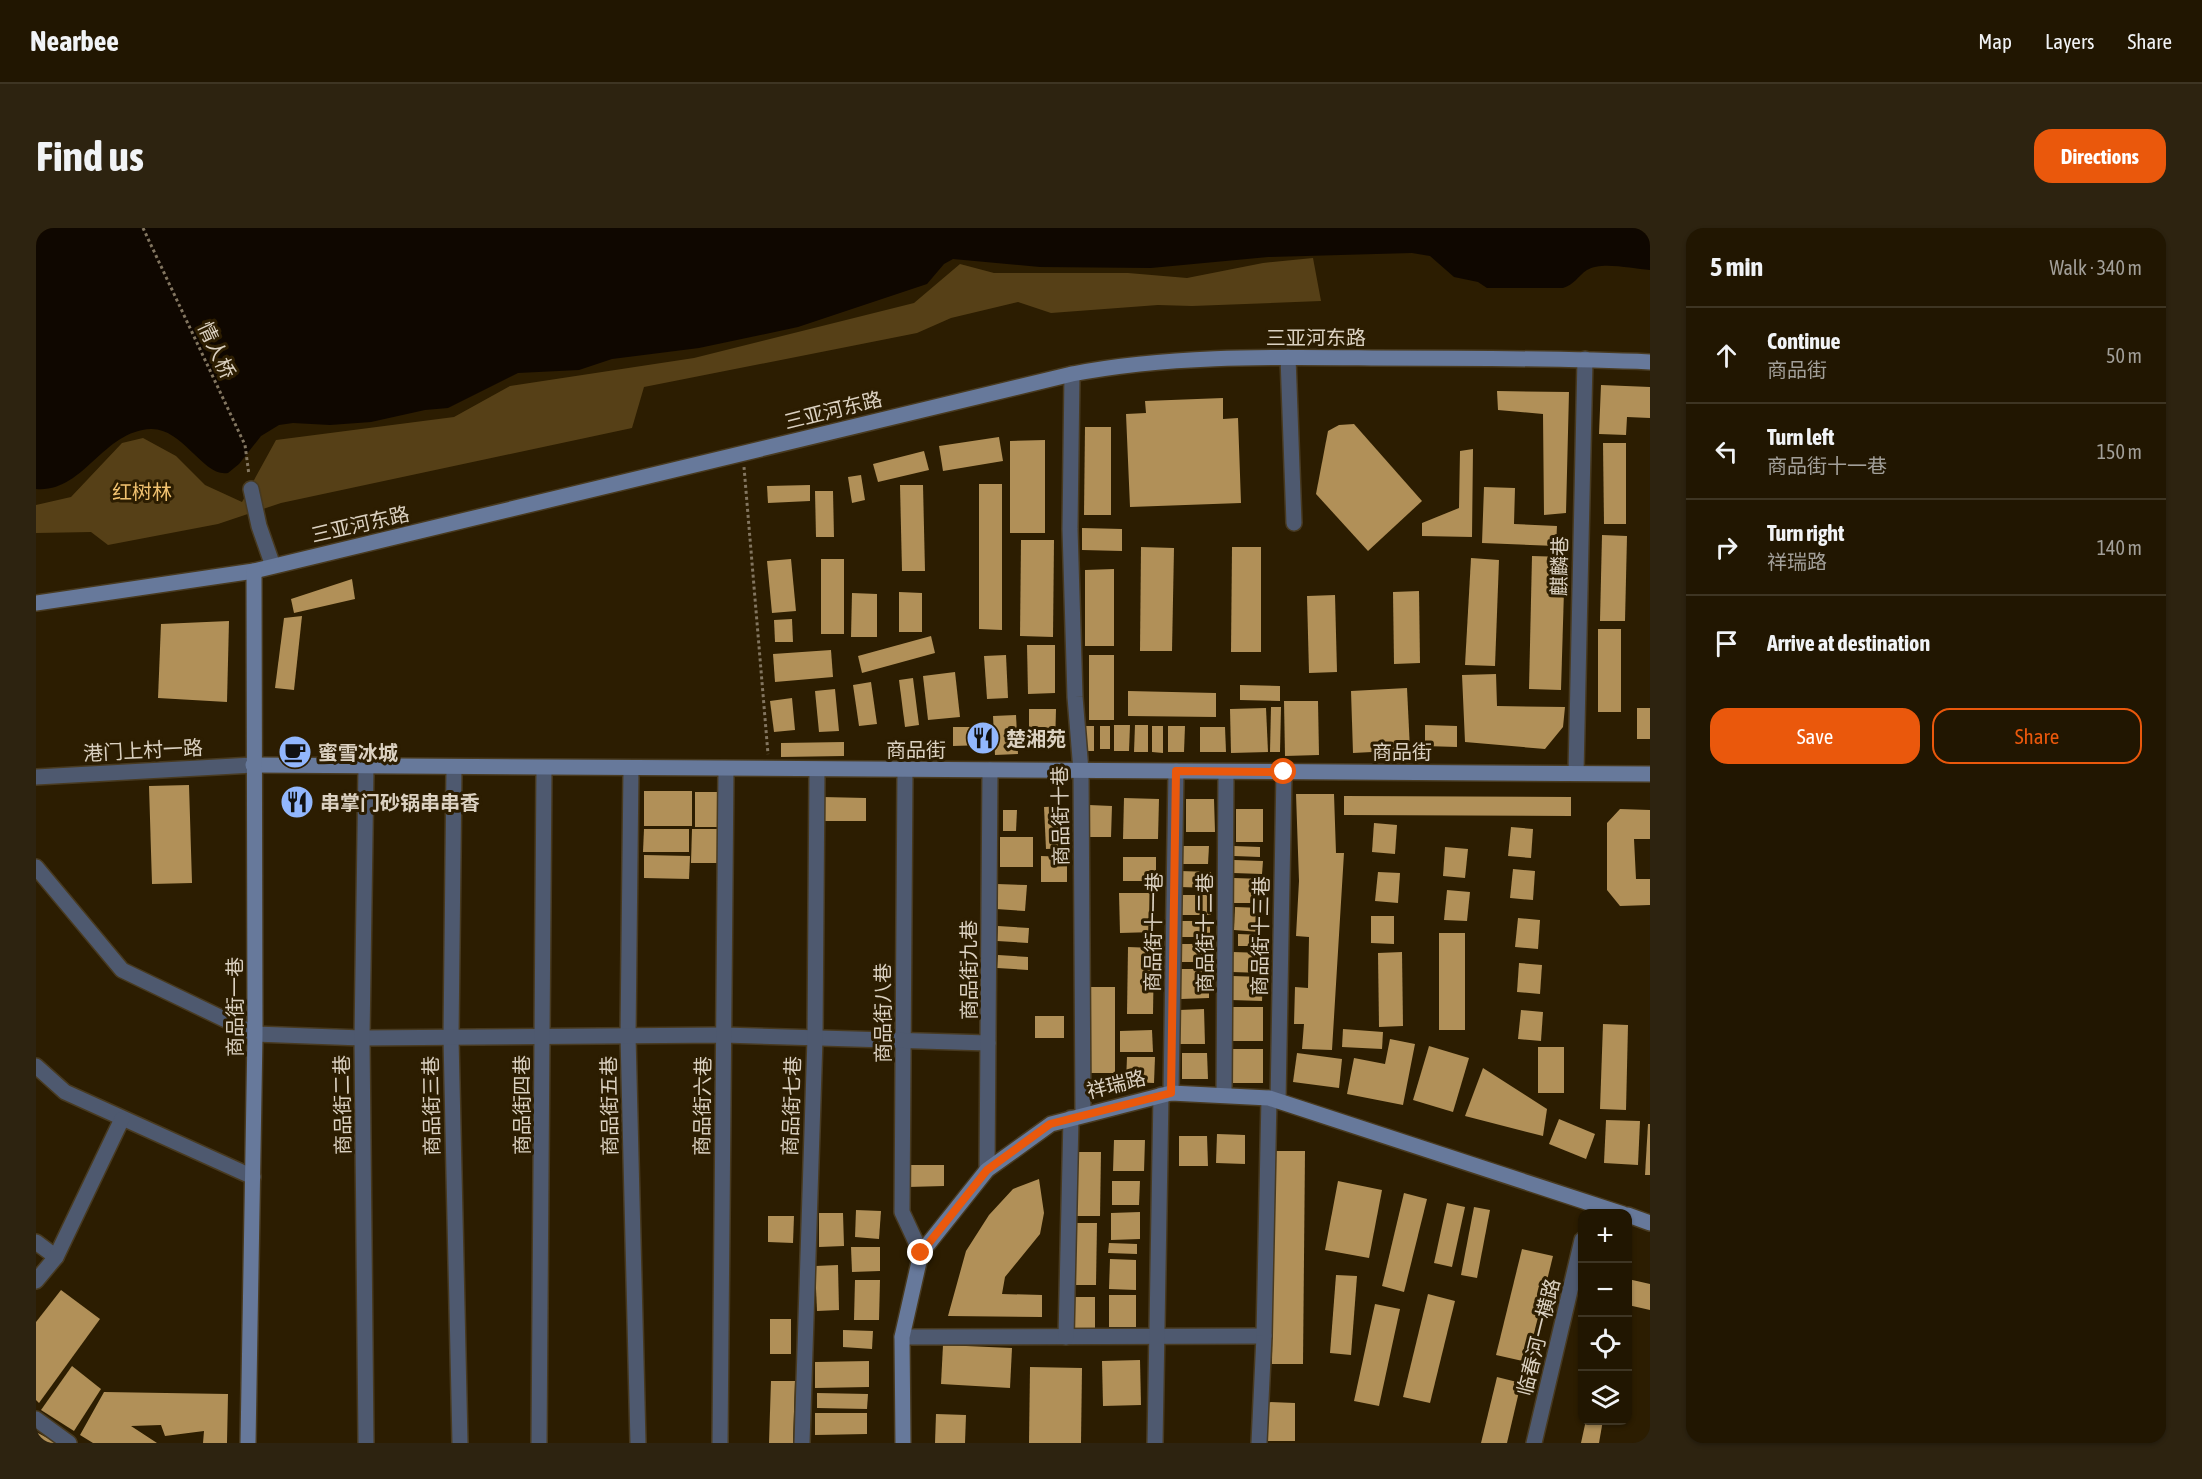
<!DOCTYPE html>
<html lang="en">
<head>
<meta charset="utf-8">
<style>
  body { margin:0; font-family:"Asap Condensed","Noto Sans SC",sans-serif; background:#2d2310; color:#f1f3f6 }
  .controls { position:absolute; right:18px; bottom:18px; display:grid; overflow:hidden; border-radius:12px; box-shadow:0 2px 4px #0004 }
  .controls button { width:54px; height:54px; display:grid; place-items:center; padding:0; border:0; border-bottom:2px solid #3e3523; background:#211601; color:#f1f3f6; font:30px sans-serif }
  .stop { position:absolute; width:18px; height:18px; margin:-14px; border:4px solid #ea580c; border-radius:50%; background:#fff }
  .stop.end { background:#ea580c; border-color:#fff; box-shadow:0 2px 6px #0008 }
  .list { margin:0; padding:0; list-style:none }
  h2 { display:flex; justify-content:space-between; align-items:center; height:78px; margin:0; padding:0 24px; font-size:26px }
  h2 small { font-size:20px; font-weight:400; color:#a29f99 }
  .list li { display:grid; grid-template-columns:39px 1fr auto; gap:18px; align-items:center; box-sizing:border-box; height:96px; padding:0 24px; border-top:2px solid #3e3523 }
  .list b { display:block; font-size:22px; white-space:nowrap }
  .list p { margin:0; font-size:20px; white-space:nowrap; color:#a29f99 }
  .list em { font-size:20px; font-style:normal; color:#a29f99 }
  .actions { display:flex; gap:12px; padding:18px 24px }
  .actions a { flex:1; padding:14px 0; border:2px solid #ea580c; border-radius:18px; text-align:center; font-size:21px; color:#ea580c }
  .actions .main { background:#ea580c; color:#fff }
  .icon { flex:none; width:33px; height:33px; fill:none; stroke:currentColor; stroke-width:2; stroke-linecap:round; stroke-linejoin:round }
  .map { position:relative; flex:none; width:1614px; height:1215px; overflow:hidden; border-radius:18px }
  header { display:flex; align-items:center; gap:36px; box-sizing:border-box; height:84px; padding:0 30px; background:#211601; border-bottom:2px solid #3e3523 }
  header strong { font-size:28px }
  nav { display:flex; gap:33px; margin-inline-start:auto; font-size:21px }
  .intro { display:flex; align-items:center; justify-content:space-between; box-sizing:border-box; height:144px; padding:0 36px }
  h1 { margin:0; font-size:42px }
  .button { padding:15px 27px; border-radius:18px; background:#ea580c; color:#fff; font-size:21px; font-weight:700 }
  main { display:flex; gap:36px; padding:0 36px }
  aside { flex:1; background:#211601; border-radius:18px; box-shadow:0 2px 4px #0004 }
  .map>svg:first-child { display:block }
  .green { fill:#564017 }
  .water { fill:#0f0700 }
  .building { fill:#b19058 }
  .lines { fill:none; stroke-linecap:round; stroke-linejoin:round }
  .street-casing { stroke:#483a20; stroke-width:18 }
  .secondary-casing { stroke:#483a20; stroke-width:18 }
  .path { stroke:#837660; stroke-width:3; stroke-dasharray:3 3; stroke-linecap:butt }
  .street { stroke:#4e596f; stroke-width:15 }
  .secondary { stroke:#67799b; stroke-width:15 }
  .route { stroke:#ea580c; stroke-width:8 }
  .labels { text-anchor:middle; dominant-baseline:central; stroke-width:6; stroke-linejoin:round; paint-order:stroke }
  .street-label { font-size:20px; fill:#dbd1c1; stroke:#2c1d01 }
  .park-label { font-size:20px; fill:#f1c270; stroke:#2c1d01 }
  .poi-label { font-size:20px; font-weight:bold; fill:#dbd1c1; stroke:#2c1d01; text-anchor:start }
</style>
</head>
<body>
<header>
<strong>Nearbee</strong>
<nav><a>Map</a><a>Layers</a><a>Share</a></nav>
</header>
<div class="intro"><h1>Find us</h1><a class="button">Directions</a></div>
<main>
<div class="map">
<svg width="1614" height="1215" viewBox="0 0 1614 1215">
  <rect width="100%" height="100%" fill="#2c1d01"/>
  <path class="green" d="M1277,30L1285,73L1156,78L1122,77L1015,85L982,74L915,90L881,105L608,159L596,200L245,275L182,296L72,317L55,304L0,305V277L35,269L86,215L107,210L140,228L169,257L206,274L240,212L418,189L474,158L658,130L878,75L924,36L958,45H1092L1151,50L1227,35Z"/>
  <path class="water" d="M0,0H1614V42C1596,41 1566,33 1551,42C1542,48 1538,57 1527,60H1451L1442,54L1418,49L1394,28L1376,25L1232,29L1115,40L1004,39L917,31L908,36L891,56L762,99L663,120L576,131L543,142L482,145L412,180L389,182L335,194L294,197L257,195L243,197L225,208L203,236L192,245C168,250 147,200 115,201C66,203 48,265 0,261Z"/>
  <g class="building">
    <path d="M1565,157L1614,159V190L1591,189L1590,207L1563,206Z"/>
    <path d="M1461,163L1533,164L1530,285L1508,287L1507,186L1462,182Z"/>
    <path d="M1187,170V191L1202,190L1205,275L1094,279L1090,186L1110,185L1109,173Z"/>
    <path d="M1318,196L1386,273L1332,323L1280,266L1292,203L1303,197Z"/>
    <path d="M1049,199H1075V287H1048Z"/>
    <path d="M963,209L967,233L907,243L903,218Z"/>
    <path d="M1009,212V305H974V213Z"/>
    <path d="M1567,215H1590V296H1568Z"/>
    <path d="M1437,221L1436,309L1386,308V295L1423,280L1424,223Z"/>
    <path d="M888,223L893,242L842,254L837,236Z"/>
    <path d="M825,247L829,272L816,275L812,249Z"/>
    <path d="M943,256H966V402L943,401Z"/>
    <path d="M774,257V273L732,275L731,258Z"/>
    <path d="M864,257H887L889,343H866Z"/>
    <path d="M1448,259L1479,260L1478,296L1521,298L1520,318L1446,315Z"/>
    <path d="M779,263H797L798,309H780Z"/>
    <path d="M1046,300L1086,301V323L1046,322Z"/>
    <path d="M1566,307L1591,308L1589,393H1564Z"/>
    <path d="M985,312H1018L1017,409L984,408Z"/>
    <path d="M1105,319L1138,320L1136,423H1104Z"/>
    <path d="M1196,319H1225V424H1195Z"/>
    <path d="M1496,328L1529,329L1525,462L1493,461Z"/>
    <path d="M1435,330L1463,332L1459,438L1429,437Z"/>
    <path d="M755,331L760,383L736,385L731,333Z"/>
    <rect x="785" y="331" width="23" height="75"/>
    <path d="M1078,341V418H1049V342Z"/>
    <path d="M316,351L319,371L258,385L255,371Z"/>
    <path d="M1383,363L1384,435L1358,436L1357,364Z"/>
    <path d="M863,364L886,365V404H863Z"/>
    <path d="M816,365L841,366V409H815Z"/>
    <path d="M1299,367L1301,444L1273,445L1271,368Z"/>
    <path d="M266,388L258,462L239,460L248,390Z"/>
    <path d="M756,391L757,414H739L738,392Z"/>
    <path d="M193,393L191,474L122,470L125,396Z"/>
    <rect x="1562" y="401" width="23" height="83"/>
    <path d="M895,408L899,425L826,445L822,428Z"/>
    <path d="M991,417H1019V465L992,466Z"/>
    <path d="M795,422L797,449L739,454L737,426Z"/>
    <path d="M970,427L972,470L951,471L948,428Z"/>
    <rect x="1053" y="427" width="25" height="65"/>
    <path d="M919,444L924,489L892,492L887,448Z"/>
    <path d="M1460,446L1461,478L1529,479L1527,499L1509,521L1429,514L1426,447Z"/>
    <path d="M877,450L883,497L869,499L863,452Z"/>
    <path d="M835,454L841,496L823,498L817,457Z"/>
    <path d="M1204,457L1244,458V473L1204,472Z"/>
    <path d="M1371,460L1374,522L1317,525L1315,463Z"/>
    <path d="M799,461L803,503L783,504L779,463Z"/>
    <path d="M1092,463L1180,465V489L1092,488Z"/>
    <path d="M756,470L759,502L738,504L734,473Z"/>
    <path d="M1248,473H1282L1283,527L1249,528Z"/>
    <path d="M1235,479H1245L1244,524H1234Z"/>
    <path d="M1230,480L1232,524L1195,525L1194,481Z"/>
    <rect x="1601" y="480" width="13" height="31"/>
    <path d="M993,481H1020L1019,518H993Z"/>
    <path d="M980,487L982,526L959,527L957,488Z"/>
    <path d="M1078,497H1094L1093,523H1078Z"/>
    <path d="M1099,497H1112V524H1098Z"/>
    <path d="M1389,497L1421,498V519L1389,518Z"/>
    <rect x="1050" y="498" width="8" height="25"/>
    <rect x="1064" y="498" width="10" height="23"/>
    <path d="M1116,498H1127V525L1116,524Z"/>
    <path d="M1132,498H1149L1148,524H1132Z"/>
    <path d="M917,499H948L949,517L917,518Z"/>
    <path d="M1164,499H1189L1190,524H1164Z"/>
    <path d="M808,514V528L745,529V515Z"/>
    <path d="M153,557L156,655L116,656L113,558Z"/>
    <rect x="608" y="563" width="48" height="35"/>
    <rect x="659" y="564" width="26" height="35"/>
    <path d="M1260,566H1298L1300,625H1308L1296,822L1266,821L1268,796H1258L1259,759L1272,760L1273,709L1260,708L1263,653Z"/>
    <path d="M1308,568L1535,569V588L1308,587Z"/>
    <path d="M787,569L830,570V593H786Z"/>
    <path d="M1088,570L1123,571L1122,611H1087Z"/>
    <path d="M1150,571H1178L1179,604H1150Z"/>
    <path d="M1053,577L1076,578L1075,609H1053Z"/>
    <path d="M1031,578L1033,620L1010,621L1008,579Z"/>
    <rect x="1200" y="581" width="27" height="33"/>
    <path d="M1584,581L1614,582V611H1598L1600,651H1614V677L1584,678L1571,662V595Z"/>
    <path d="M967,582H981L980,603H967Z"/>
    <path d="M1338,595L1361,597L1359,626L1336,624Z"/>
    <path d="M1475,599L1497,601L1495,630L1472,628Z"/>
    <path d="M608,601H653V624H607Z"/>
    <path d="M656,601H684L683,635H655Z"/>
    <rect x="964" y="609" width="33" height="30"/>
    <path d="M1143,618H1173L1172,636H1143Z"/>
    <path d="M1198,618L1224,619V629L1198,628Z"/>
    <path d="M1409,619L1432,621L1429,650L1407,648Z"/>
    <path d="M608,627L654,628L653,651L608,650Z"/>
    <path d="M1005,628L1031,629V654H1005Z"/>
    <rect x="1087" y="629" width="33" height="24"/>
    <path d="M1198,632L1227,633L1226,646L1197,645Z"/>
    <path d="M1477,641L1499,643L1497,672L1474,670Z"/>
    <path d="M1144,643L1175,644V660L1144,659Z"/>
    <path d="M1342,644L1364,645L1362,675L1339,673Z"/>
    <path d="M1198,650L1227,651L1226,675H1198Z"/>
    <path d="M961,656L991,657L989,683L960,681Z"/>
    <path d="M1411,662L1434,664L1431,693L1408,692Z"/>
    <path d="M1083,665H1117L1118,704L1084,705Z"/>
    <rect x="1144" y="667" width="31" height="20"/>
    <path d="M1199,679L1226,680L1224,704L1198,702Z"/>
    <path d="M1335,688H1358V716L1335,715Z"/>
    <path d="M1482,690L1504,692L1502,721L1479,719Z"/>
    <rect x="1142" y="693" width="32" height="16"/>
    <path d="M962,698L993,700L992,715L961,713Z"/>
    <rect x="1403" y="705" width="26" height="97"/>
    <path d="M1202,706L1226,707V718H1202Z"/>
    <rect x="1145" y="716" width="31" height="18"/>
    <path d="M1092,719L1118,720L1117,786H1091Z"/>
    <path d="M1197,724L1227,725L1226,745L1196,744Z"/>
    <path d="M1366,724L1367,798L1343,799L1342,725Z"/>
    <path d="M962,727L992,729V742L961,740Z"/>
    <path d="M1483,735L1506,737L1504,766L1481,764Z"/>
    <path d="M1144,741H1173V770L1145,771Z"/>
    <path d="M1196,748L1227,749L1226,773L1195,772Z"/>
    <rect x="1051" y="759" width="28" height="86"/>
    <path d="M1193,779H1227V813H1194Z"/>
    <path d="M1168,781L1169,816H1143V782Z"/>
    <path d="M1485,782L1507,784L1505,813L1482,811Z"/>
    <rect x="999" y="788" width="29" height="22"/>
    <path d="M1567,796L1592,797L1590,882L1564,881Z"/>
    <path d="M1307,801L1347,804L1346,821L1306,819Z"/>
    <path d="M1116,802L1117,824H1084V803Z"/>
    <path d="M1354,811L1379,816L1367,877L1311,866L1318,830L1349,836Z"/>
    <path d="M1393,818L1433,830L1417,884L1377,872Z"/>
    <rect x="1502" y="819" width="26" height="46"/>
    <rect x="1194" y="821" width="33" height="34"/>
    <path d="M1146,825H1171L1172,851H1146Z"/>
    <path d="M1261,825L1306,831L1303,860L1257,854Z"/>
    <path d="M1091,829H1119L1118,855L1090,854Z"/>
    <path d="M1447,840L1511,881L1507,908L1429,888Z"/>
    <path d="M1523,891L1559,906L1550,931L1513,916Z"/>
    <path d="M1570,892L1604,893L1602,937L1568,935Z"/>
    <path d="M1612,896H1614V947H1609Z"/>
    <path d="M1181,906L1209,907V936L1180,935Z"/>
    <path d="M1143,908H1171L1172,938H1143Z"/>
    <path d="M1078,912H1109L1108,943H1077Z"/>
    <path d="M1238,923H1269L1267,1136H1236Z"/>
    <path d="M1041,924H1065L1064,988H1039Z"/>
    <path d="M872,937H908V958L872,959Z"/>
    <path d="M1003,951L1008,985L1004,1006L969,1049L966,1066L1006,1067V1089L912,1088L930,1023L953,987L977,961Z"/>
    <path d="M1076,953H1104L1103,977H1076Z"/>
    <path d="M1302,953L1346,962L1333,1030L1289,1022Z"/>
    <path d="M1368,965L1391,971L1368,1064L1346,1058Z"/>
    <path d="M1411,975L1429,979L1416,1039L1398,1035Z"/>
    <path d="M1438,979L1454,982L1441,1050L1425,1047Z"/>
    <path d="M820,982L845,983L843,1011L819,1009Z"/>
    <path d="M1104,984V1011L1075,1012V985Z"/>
    <path d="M783,985H807L808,1018L783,1019Z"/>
    <path d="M732,988H758L757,1015L732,1014Z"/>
    <path d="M1039,995H1061L1060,1057H1038Z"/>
    <path d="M1073,1015L1101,1016V1026L1072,1025Z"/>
    <path d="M815,1019H844V1043L816,1044Z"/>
    <path d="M1486,1021L1517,1028L1491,1134L1460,1127Z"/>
    <path d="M1074,1031L1100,1032V1062L1073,1061Z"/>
    <path d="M802,1037L803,1082L781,1083L779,1038Z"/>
    <path d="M1300,1047L1321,1048L1315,1127L1294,1125Z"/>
    <path d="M1592,1051L1614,1056V1082L1592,1077Z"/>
    <path d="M819,1052H844L843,1092H818Z"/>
    <path d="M25,1062L64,1091L3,1175L0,1172V1094Z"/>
    <path d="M1392,1066L1419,1073L1394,1175L1367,1169Z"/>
    <rect x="1073" y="1067" width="27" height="32"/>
    <rect x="1035" y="1069" width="24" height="31"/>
    <path d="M1339,1076L1364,1081L1343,1178L1318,1173Z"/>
    <rect x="734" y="1091" width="21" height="35"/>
    <path d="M807,1102L837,1103L836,1121L807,1119Z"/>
    <path d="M907,1117L976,1120L974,1160L905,1156Z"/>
    <path d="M1104,1132L1105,1177L1067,1178L1066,1133Z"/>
    <path d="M833,1133V1159L779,1160V1134Z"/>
    <path d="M36,1138L65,1161L38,1203L5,1182Z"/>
    <path d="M994,1139L1046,1140L1045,1215H993Z"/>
    <path d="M1461,1149L1485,1155L1471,1215H1445Z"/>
    <path d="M735,1153H759L757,1215H733Z"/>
    <path d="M68,1164L192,1166L191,1215H167L168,1203L129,1208L125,1197L95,1198L121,1215H57L44,1207Z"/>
    <path d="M781,1165L832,1166L831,1181L781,1180Z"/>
    <path d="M1231,1174L1259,1175V1213H1231Z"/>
    <path d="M779,1185H831V1206L779,1207Z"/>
    <path d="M900,1186L930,1187L929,1215H899Z"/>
    <path d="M1550,1192H1567L1563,1215H1545Z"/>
    <path d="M0,1204L21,1215H0Z"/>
  </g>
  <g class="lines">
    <g class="street-casing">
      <g id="street">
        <path d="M1252,129L1258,295"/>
        <path d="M1036,146L1034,301L1039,469L1045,543L1047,886"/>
        <path d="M215,261L223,298L237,338"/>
        <path d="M418,540L415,810L424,1215"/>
        <path d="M595,541L592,808L602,1215"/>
        <path d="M869,542L866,984L885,1025"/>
        <path d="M1540,545L1549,131"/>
        <path d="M0,549L217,537"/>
        <path d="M0,639L86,742L219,806L326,810L688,807L952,815"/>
        <path d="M0,838L29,864L217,949"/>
        <path d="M1135,865L1140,543"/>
        <path d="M1188,867L1190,544"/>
        <path d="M1242,873L1248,544"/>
        <path d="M951,942L954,542"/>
        <path d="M0,1014L20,1029"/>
        <path d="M0,1053L20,1029L86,891"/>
        <path d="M866,1109L1228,1108"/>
        <path d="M1030,1109L1035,890"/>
        <path d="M0,1191L33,1215"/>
        <path d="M330,1215L326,810L330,539"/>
        <path d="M503,1215L508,540"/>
        <path d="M684,1215L690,541"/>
        <path d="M766,1215L779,810L781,542"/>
        <path d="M1119,1215L1125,867"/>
        <path d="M1223,1215L1228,1108L1233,870"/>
        <path d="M1498,1215L1546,1012"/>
      </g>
    </g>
    <g class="secondary-casing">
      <g id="secondary">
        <path d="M0,375L218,343L1036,146C1135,127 1236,129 1336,130C1429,130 1521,130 1614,134"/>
        <path d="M217,537L1614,546"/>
        <path d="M1592,987L1614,995"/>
        <path d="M212,1215L219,806L218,343"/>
        <path d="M867,1215L866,1109L885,1025L951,942L1015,896L1135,865L1233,870L1587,986"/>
      </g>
    </g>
    <g class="path">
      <path d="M107,0L209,217L213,247"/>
      <path d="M708,239L732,526"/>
    </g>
    <use href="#street" class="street"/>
    <use href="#secondary" class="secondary"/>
  </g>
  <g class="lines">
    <path class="route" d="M885,1025L951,942L1014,896L1135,865L1140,543L1248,544"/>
  </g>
  <defs>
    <g id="restaurant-disc" transform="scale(1.725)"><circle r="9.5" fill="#92b7fd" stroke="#2c1d01"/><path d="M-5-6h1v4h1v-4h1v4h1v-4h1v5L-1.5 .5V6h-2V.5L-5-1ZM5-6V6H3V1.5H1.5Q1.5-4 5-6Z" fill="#111"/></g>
    <g id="cafe-disc" transform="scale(1.725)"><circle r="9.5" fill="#92b7fd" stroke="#2c1d01"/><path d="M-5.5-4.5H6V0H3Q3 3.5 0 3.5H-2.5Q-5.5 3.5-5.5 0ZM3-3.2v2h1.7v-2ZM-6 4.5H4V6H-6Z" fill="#111"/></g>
  </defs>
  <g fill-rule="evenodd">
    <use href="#restaurant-disc" x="947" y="510"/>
    <use href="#cafe-disc" x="259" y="524"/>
    <use href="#restaurant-disc" x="261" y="574"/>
  </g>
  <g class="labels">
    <g class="street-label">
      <text x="1280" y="109">三亚河东路</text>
      <text transform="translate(181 122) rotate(65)">情人桥</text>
      <text transform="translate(797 182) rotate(-14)">三亚河东路</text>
      <text transform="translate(324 296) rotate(-13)">三亚河东路</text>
      <text transform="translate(1523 338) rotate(-89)">麒麟巷</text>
      <text x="880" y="521">商品街</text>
      <text transform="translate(107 522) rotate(-3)">港门上村一路</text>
      <text x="1366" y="523">商品街</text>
      <text transform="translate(1024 588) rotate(-91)">商品街十巷</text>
      <text transform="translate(1117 704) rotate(-89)">商品街十一巷</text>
      <text transform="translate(1168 705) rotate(-90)">商品街十二巷</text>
      <text transform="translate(1224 708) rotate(-89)">商品街十三巷</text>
      <text transform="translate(932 742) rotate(-90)">商品街九巷</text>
      <text transform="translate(198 779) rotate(-90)">商品街一巷</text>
      <text transform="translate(846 785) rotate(-90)">商品街八巷</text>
      <text transform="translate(1080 856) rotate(-14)">祥瑞路</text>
      <text transform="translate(306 877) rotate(-91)">商品街二巷</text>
      <text transform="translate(485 877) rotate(-90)">商品街四巷</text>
      <text transform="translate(395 878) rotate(-91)">商品街三巷</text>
      <text transform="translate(573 878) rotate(-91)">商品街五巷</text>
      <text transform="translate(666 878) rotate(-89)">商品街六巷</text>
      <text transform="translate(755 878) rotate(-88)">商品街七巷</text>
      <text transform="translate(1502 1109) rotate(-76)">临春河一横路</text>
    </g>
    <g class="park-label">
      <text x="106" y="263">红树林</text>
    </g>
    <g class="poi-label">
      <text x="970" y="510">楚湘苑</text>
      <text x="282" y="524">蜜雪冰城</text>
      <text x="284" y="574">串掌门砂锅串串香</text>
    </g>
  </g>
</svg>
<div class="controls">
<button>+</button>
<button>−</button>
<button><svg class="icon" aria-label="locate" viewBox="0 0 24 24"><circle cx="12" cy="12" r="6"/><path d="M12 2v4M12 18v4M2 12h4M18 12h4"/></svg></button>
<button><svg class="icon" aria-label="layers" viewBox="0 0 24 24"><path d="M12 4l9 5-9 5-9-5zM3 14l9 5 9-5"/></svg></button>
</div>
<div class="stop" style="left:1248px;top:544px"></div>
<div class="stop end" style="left:885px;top:1025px"></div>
</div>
<aside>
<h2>5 min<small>Walk · 340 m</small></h2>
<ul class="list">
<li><svg class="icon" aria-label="ahead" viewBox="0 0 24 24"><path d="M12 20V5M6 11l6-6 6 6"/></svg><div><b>Continue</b><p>商品街</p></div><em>50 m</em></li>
<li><svg class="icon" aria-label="left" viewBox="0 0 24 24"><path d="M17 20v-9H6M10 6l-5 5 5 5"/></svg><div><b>Turn left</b><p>商品街十一巷</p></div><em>150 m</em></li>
<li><svg class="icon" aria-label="right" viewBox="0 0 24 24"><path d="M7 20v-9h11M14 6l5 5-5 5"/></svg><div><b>Turn right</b><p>祥瑞路</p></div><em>140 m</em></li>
<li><svg class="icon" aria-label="arrive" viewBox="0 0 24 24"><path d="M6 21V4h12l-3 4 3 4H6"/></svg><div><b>Arrive at destination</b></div></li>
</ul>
<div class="actions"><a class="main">Save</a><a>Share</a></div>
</aside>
</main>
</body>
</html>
